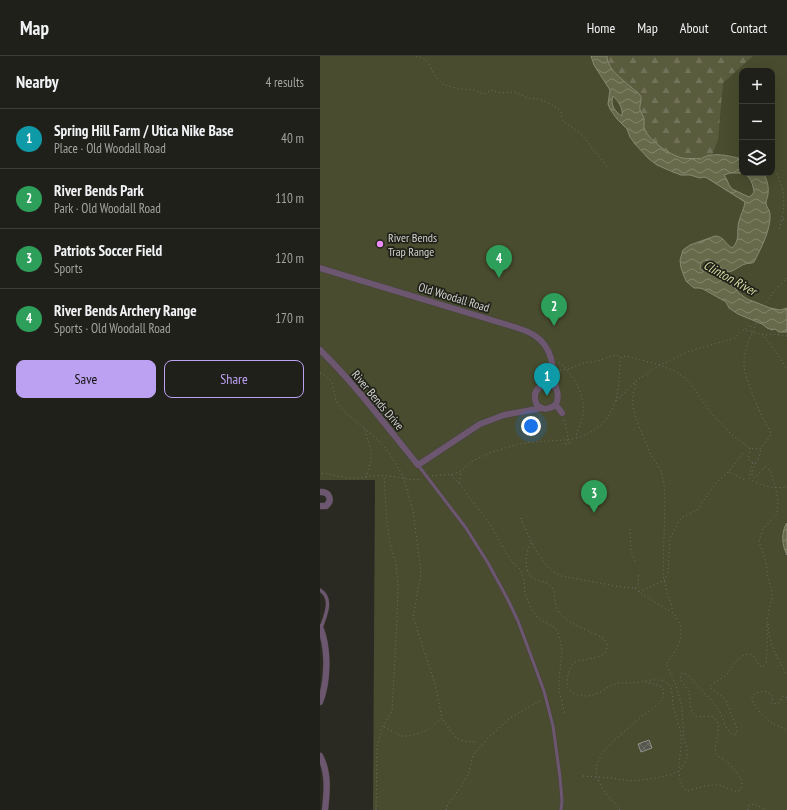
<!DOCTYPE html>
<html lang="en">
<head>
<meta charset="utf-8">
<style>
  body { margin:0; font-family:"PT Sans Narrow",sans-serif; background:#2d2d27; color:#f1f3f6 }
  .controls { position:absolute; right:12px; top:12px; display:grid; overflow:hidden; border-radius:8px; box-shadow:0 4px 16px #0002 }
  .controls button { width:36px; height:36px; display:grid; place-items:center; padding:0; border:0; border-bottom:1px solid #3d3e39; background:#20201a; color:#f1f3f6; font:20px sans-serif }
  .you { position:absolute; left:211px; top:370px; width:14px; height:14px; margin:-10px; border:3px solid #fff; border-radius:50%; background:#1a73e8; box-shadow:0 0 0 6px #1a73e833 }
  .badge { display:grid; place-items:center; width:26px; height:26px; border-radius:50%; background:#bca0f2; color:#fff; font-size:13px; font-weight:700 }
  .pin { position:absolute; translate:-50% -33px; filter:drop-shadow(0 1px 2px #0008) }
  .pin::after { content:''; position:absolute; top:21px; width:14px; height:12px; background:inherit; clip-path:polygon(0 0,100% 0,50% 100%) }
  .list { margin:0; padding:0; list-style:none }
  h2 { display:flex; justify-content:space-between; align-items:center; height:52px; margin:0; padding:0 16px; font-size:17px }
  h2 small { font-size:13px; font-weight:400; color:#a2a3a2 }
  .list li { display:grid; grid-template-columns:26px 1fr auto; gap:12px; align-items:center; box-sizing:border-box; height:60px; padding:0 16px; border-top:1px solid #3d3e39 }
  .list b { display:block; font-size:15px; white-space:nowrap }
  .list p { margin:0; font-size:13px; white-space:nowrap; color:#a2a3a2 }
  .list em { font-size:13px; font-style:normal; color:#a2a3a2 }
  .actions { display:flex; gap:8px; padding:12px 16px }
  .actions a { flex:1; padding:9px 0; border:1px solid #bca0f2; border-radius:8px; text-align:center; font-size:14px; color:#bca0f2 }
  .actions .main { background:#bca0f2; color:#111 }
  .icon { flex:none; width:22px; height:22px; fill:none; stroke:currentColor; stroke-width:2; stroke-linecap:round; stroke-linejoin:round }
  .map { position:relative; flex:none; width:467px; height:754px; overflow:hidden }
  header { display:flex; align-items:center; gap:24px; box-sizing:border-box; height:56px; padding:0 20px; background:#20201a; border-bottom:1px solid #3d3e39 }
  header strong { font-size:19px }
  nav { display:flex; gap:22px; margin-inline-start:auto; font-size:14px }
  main { display:flex }
  aside { flex:1; background:#20201a }
  .map>svg:first-child { display:block }
  .green { fill:#494c2e; fill-rule:evenodd }
  .forest { fill:url(#forest-firs) }
  .water { fill:url(#water-waves); stroke:#888a72; fill-rule:evenodd }
  .building { fill:url(#building-cross-hatch); stroke:#909188 }
  .lines { fill:none; stroke-linecap:round; stroke-linejoin:round }
  .service-casing { stroke:#45453e; stroke-width:4 }
  .minor-casing { stroke:#45453e; stroke-width:7 }
  .path { stroke:#6f6f69; stroke-width:1; stroke-dasharray:1 3; stroke-linecap:butt }
  .service { stroke:#6d5770; stroke-width:3 }
  .minor { stroke:#6d5770; stroke-width:6 }
  .poi-dot { fill:#ec8cfa; stroke:#202119; stroke-width:1.5 }
  .labels { text-anchor:middle; dominant-baseline:central; stroke-width:3.5; stroke-linejoin:round; paint-order:stroke }
  .poi-label { font-size:12px; fill:#d2d2ce; stroke:#202119; text-anchor:start }
  .street-label { font-size:12px; fill:#d2d2ce; stroke:#202119 }
  .water-label { font-size:13px; font-style:italic; fill:#d5daa0; stroke:#202119 }
</style>
</head>
<body>
<header>
<strong>Map</strong>
<nav><a>Home</a><a>Map</a><a>About</a><a>Contact</a></nav>
</header>
<main>
<aside>
<h2>Nearby<small>4 results</small></h2>
<ul class="list">
<li><span class="badge" style="background:#0f9aa8">1</span><div><b>Spring Hill Farm / Utica Nike Base</b><p>Place · Old Woodall Road</p></div><em>40 m</em></li>
<li><span class="badge" style="background:#2e9e5b">2</span><div><b>River Bends Park</b><p>Park · Old Woodall Road</p></div><em>110 m</em></li>
<li><span class="badge" style="background:#2e9e5b">3</span><div><b>Patriots Soccer Field</b><p>Sports</p></div><em>120 m</em></li>
<li><span class="badge" style="background:#2e9e5b">4</span><div><b>River Bends Archery Range</b><p>Sports · Old Woodall Road</p></div><em>170 m</em></li>
</ul>
<div class="actions"><a class="main">Save</a><a>Share</a></div>
</aside>
<div class="map">
<svg width="467" height="754" viewBox="0 0 467 754">
  <defs>
    <pattern id="forest-firs" width="22" height="20" patternUnits="userSpaceOnUse"><rect width="22" height="20" fill="#5a5c3e"/><path d="M5 1l3.5 6h-7zM16 11l3.5 6h-7z" fill="#717259"/></pattern>
    <pattern id="water-waves" width="16" height="10" patternUnits="userSpaceOnUse"><rect width="16" height="10" fill="#686b4b"/><path d="M0 5q4-4 8 0t8 0" fill="none" stroke="#84866c"/></pattern>
    <pattern id="building-cross-hatch" width="8" height="8" patternUnits="userSpaceOnUse"><rect width="8" height="8" fill="#54554d"/><path d="M0 0l8 8M0 8l8-8" fill="none" stroke="#6c6d65"/></pattern>
  </defs>
  <rect width="100%" height="100%" fill="#2a2a23"/>
  <path class="green" d="M0,0H467V754H53L55,424H0ZM422,15H452V117H422Z"/>
  <path class="forest" d="M280,0H433L403,27L398,84L388,109L346,104L318,74Z"/>
  <g class="water">
    <path d="M271,0H287C287,13 302,23 311,31C314,34 318,36 320,39C323,43 319,49 320,54C321,57 323,59 324,62C324,65 324,69 324,72C328,84 350,99 362,102C368,103 375,102 381,103C392,95 409,100 422,103V117H410L404,119L407,124L409,129L412,133L429,141L432,139L434,136C433,128 430,119 422,117H443C447,123 449,130 448,138C448,141 446,144 446,147C446,151 450,154 450,158C451,174 441,192 434,206C431,208 428,207 425,208C415,212 407,223 399,209C393,208 392,203 383,205L381,208L380,212L382,214L400,219L412,228L419,237L427,243L435,246L450,252L460,254L467,252V276H459L455,273L452,274L447,272L442,268L418,258L409,252L406,246L383,233L379,232H374L366,225L361,212L360,204L363,194L370,189L395,180C404,180 406,189 412,192C421,183 416,176 419,165C421,158 424,153 425,146L387,122L384,121L380,122L370,119H361L353,116L337,109L329,103L315,88L310,81L307,73L297,63L290,53L288,48L290,34L274,9ZM293,40C299,46 303,52 302,60C295,56 290,49 293,40Z"/>
    <path d="M467,467V499C462,489 461,479 466,468Z"/>
  </g>
  <path class="building" d="M329,684L332,692L321,696L318,688Z"/>
  <g class="lines">
    <g class="service-casing">
      <g id="service">
        <path d="M98,409L146,472L168,507L187,542L198,565L224,635L233,670L240,721L242,745L241,754"/>
        <path d="M0,534C14,543 5,560 1,572"/>
      </g>
    </g>
    <g class="minor-casing">
      <g id="minor">
        <path d="M0,212L188,269C209,275 224,280 231,302L236,332"/>
        <path d="M0,294C36,329 66,370 98,409L160,368L184,359L222,352"/>
        <path d="M228,328L231,329L236,332C239,340 239,350 229,352C226,353 222,353 220,351C216,350 216,347 215,343C214,335 219,330 228,328Z"/>
        <path d="M236,349L242,357"/>
        <path d="M0,436C9,435 13,444 6,450H0"/>
        <path d="M0,571C9,593 8,625 0,646"/>
        <path d="M0,700C9,717 7,736 5,754"/>
      </g>
    </g>
    <g class="path">
      <path d="M96,0L104,3L110,9L113,17L123,29L137,32L141,33L155,34L163,38L167,37L171,34L181,37L197,36L205,41L212,43H219L231,48L241,55L242,63L244,66L260,77L268,86L272,92L282,104L288,113"/>
      <path d="M452,111C467,130 466,152 459,173"/>
      <path d="M463,163L467,164"/>
      <path d="M425,273L429,269L431,270L430,274"/>
      <path d="M442,278L456,296L467,313"/>
      <path d="M239,306C253,318 265,337 263,358C262,366 257,374 256,382"/>
      <path d="M240,314L249,313L263,307L278,305L294,299L300,300"/>
      <path d="M0,317L4,319L12,326L16,345L21,352L33,363L44,372L51,394V404L46,421C38,422 30,423 23,421C15,420 8,417 0,417"/>
      <path d="M296,345L316,325L329,316L340,309L370,295L415,282L420,276L424,274L446,279L453,278L467,280"/>
      <path d="M244,364L247,376L248,388"/>
      <path d="M44,372L58,384L68,395L83,420L93,455L101,517L93,561L115,628L122,662"/>
      <path d="M245,388L250,387"/>
      <path d="M430,392L428,403C437,414 440,399 441,392"/>
      <path d="M433,407L431,412L429,422C438,430 455,433 467,431"/>
      <path d="M409,416L425,424"/>
      <path d="M131,419L139,427L148,440L157,451L170,468L186,497L194,508L200,513L204,524L205,538L211,552L218,562L235,572L238,577L242,592L241,605L239,623V634L245,658"/>
      <path d="M112,420C121,418 131,420 139,416C144,415 146,409 151,406C165,398 180,393 196,389C214,384 233,386 251,383C260,382 268,378 276,373C299,355 299,331 300,304L301,301L306,300L340,309L357,316L371,328L391,357L412,379L430,392L438,393L441,392L447,385L451,378L450,375L442,361L434,342L426,320L424,311V302L428,286L447,245L457,232L467,222"/>
      <path d="M46,421C53,420 61,419 69,420C80,421 90,425 102,423"/>
      <path d="M139,427L141,417"/>
      <path d="M201,462C202,467 205,471 207,476C214,493 224,512 241,520L301,531L315,532L318,529L319,517"/>
      <path d="M310,473L311,495L315,505"/>
      <path d="M211,487C210,490 207,494 207,498C205,506 206,518 214,523C220,526 228,525 232,532C236,537 234,544 236,550C240,564 258,570 271,576C277,579 288,582 287,591C286,605 263,601 254,607C250,610 247,621 247,627C246,633 253,637 258,639C269,642 278,638 287,632C289,631 292,629 295,628C300,626 307,627 313,627C323,626 340,620 348,628C353,633 352,642 353,648C354,659 360,669 361,680C363,697 352,723 367,735C376,733 387,728 397,729C404,729 412,736 417,735C420,735 422,733 422,729C423,723 412,710 407,706C404,703 397,701 396,697C392,686 407,669 391,660L376,661C369,655 371,645 369,637C367,629 357,626 362,617L366,618L368,619C378,632 391,642 400,656C404,664 405,676 415,679C419,672 414,665 411,658C409,653 408,648 405,643C401,638 394,637 390,631C393,625 402,624 406,619C413,612 420,594 433,599L439,609L442,611L446,607L447,597V564L452,541V534L447,520V512L445,502L439,486L442,474L457,458L458,442L451,416L448,413L445,411L442,414L436,421L434,422L432,420V416L436,406"/>
      <path d="M315,532C326,542 339,548 351,556"/>
      <path d="M319,536L345,524L348,516L350,482L361,462L377,454L396,427L409,415L424,396"/>
      <path d="M448,568C450,590 456,600 467,619"/>
      <path d="M467,642L463,640L459,647L452,648L451,646L453,642C450,634 443,635 436,637L432,641C433,650 445,663 452,667C457,670 462,671 467,675"/>
      <path d="M64,671L81,680H89L108,674L122,662C134,680 134,686 157,686"/>
      <path d="M263,720L292,722L310,725L330,723L350,719L359,715L364,708L367,701V691L364,684L362,651L356,629L346,608C359,591 369,574 352,556V550L347,537L343,519L345,442L344,427L341,415L331,399L316,363L313,351V339L316,325"/>
      <path d="M56,754L57,692L61,674L72,655L77,564L78,529L76,508L70,487L67,467L64,420"/>
      <path d="M126,754L128,748L142,729L149,716L153,699L169,681L190,662L212,649L222,644"/>
      <path d="M300,754C297,749 294,746 290,743C286,738 279,727 277,721C272,699 296,683 311,670C316,666 320,661 325,658C331,654 340,649 343,641C344,639 343,635 343,632L338,629L324,626"/>
      <path d="M428,754L429,749L435,748L446,754"/>
    </g>
    <use href="#service" class="service"/>
    <use href="#minor" class="minor"/>
  </g>
  <circle class="poi-dot" cx="60" cy="188" r="4"/>
  <g class="labels">
    <g class="poi-label">
      <text x="68" y="181">River Bends<tspan x="68" dy="14">Trap Range</tspan></text>
    </g>
    <g class="street-label">
      <text transform="translate(134 241) rotate(17)">Old Woodall Road</text>
      <text transform="translate(58 344) rotate(50)">River Bends Drive</text>
    </g>
    <g class="water-label">
      <text transform="translate(410 222) rotate(29)">Clinton River</text>
    </g>
  </g>
</svg>
<div class="controls">
<button>+</button>
<button>−</button>
<button><svg class="icon" aria-label="layers" viewBox="0 0 24 24"><path d="M12 4l9 5-9 5-9-5zM3 14l9 5 9-5"/></svg></button>
</div>
<div class="you"></div>
<div class="pin badge" style="left:227px;top:340px;background:#0f9aa8">1</div>
<div class="pin badge" style="left:234px;top:270px;background:#2e9e5b">2</div>
<div class="pin badge" style="left:274px;top:457px;background:#2e9e5b">3</div>
<div class="pin badge" style="left:179px;top:222px;background:#2e9e5b">4</div>
</div>
</main>
</body>
</html>
